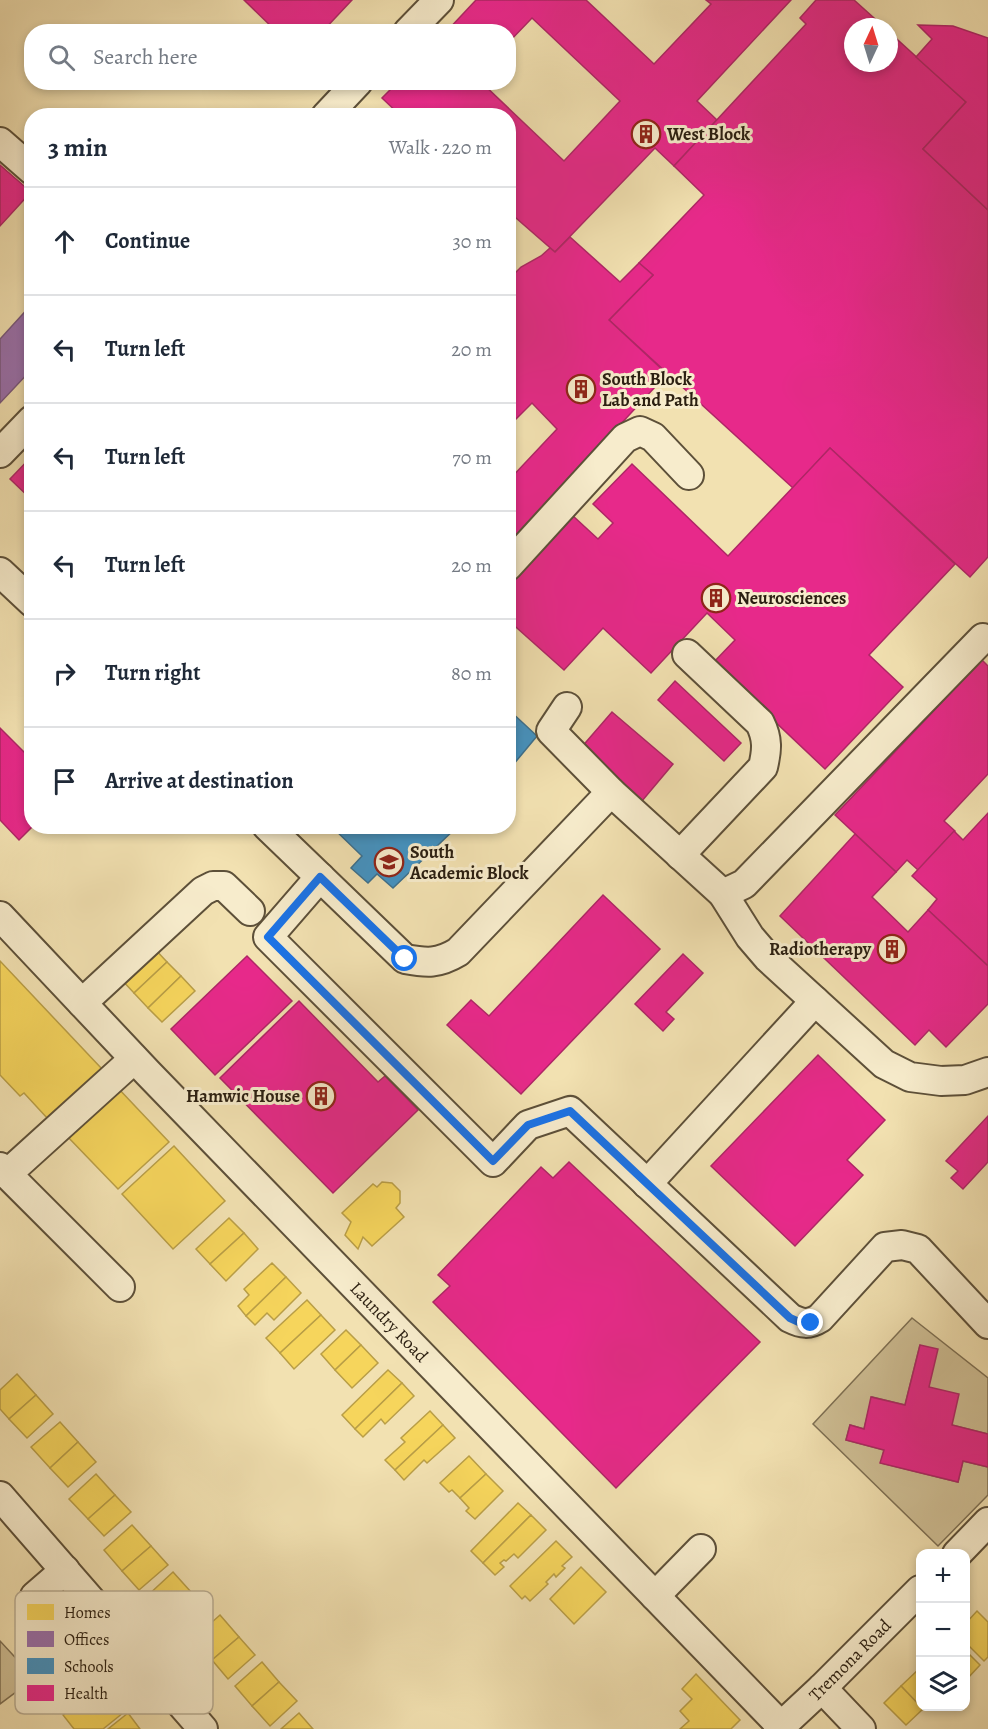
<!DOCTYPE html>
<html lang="en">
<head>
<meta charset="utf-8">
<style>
  body { margin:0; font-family:Alegreya,serif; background:#f6f6f7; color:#1f2937 }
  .controls { position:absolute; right:18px; bottom:18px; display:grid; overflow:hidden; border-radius:12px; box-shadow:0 3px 9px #0003 }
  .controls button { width:54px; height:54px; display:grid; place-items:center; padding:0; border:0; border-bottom:2px solid #e0e1e3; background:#fff; color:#1f2937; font:30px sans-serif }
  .compass { position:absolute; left:844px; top:18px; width:54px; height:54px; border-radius:50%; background:#fff; box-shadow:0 3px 9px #0003; rotate:4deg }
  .stop { position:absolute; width:18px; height:18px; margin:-14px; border:4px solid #1a73e8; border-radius:50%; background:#fff }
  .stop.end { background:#1a73e8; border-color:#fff; box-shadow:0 2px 6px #0008 }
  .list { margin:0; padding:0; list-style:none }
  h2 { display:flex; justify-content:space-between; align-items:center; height:78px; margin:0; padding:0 24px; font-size:26px }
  h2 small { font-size:20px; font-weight:400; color:#747a83 }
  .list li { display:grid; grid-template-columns:39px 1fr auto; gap:18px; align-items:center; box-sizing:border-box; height:108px; padding:0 24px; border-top:2px solid #e0e1e3 }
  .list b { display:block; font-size:22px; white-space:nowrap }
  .list em { font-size:20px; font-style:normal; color:#747a83 }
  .icon { flex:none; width:33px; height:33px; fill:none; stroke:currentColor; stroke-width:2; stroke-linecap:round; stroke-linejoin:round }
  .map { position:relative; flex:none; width:988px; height:1729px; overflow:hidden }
  .search { position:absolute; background:#fff; box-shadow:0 3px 9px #0003; left:24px; top:24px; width:492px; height:66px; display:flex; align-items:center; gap:15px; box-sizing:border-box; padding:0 21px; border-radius:24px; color:#747a83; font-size:22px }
  .panel { position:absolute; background:#fff; box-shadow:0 3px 9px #0003; left:24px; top:108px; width:492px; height:726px; border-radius:24px }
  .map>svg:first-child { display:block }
  .green { fill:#d0c096; stroke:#7e7054; stroke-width:1.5 }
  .homes { fill:#f6d55c; stroke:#b99e46; stroke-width:1.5 }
  .offices { fill:#9970ab; stroke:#78587d; stroke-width:1.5 }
  .schools { fill:#4393c3; stroke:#3c708e; stroke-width:1.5 }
  .health { fill:#e7298a; stroke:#af2666; stroke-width:1.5 }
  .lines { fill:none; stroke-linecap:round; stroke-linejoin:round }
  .minor-casing { stroke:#5d5039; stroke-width:32 }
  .minor { stroke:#f7eccc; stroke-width:28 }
  .route { stroke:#1a73e8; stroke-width:8 }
  .labels { text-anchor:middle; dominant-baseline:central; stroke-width:6; stroke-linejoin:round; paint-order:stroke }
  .poi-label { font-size:18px; font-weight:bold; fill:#2b1f11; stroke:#f7eccc; text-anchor:start }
  .street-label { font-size:18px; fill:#2b1f11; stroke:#f7eccc }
  .key { fill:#f7eccc; stroke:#baae94; stroke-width:1.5 }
  .key-label { font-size:16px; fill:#2b1f11 }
</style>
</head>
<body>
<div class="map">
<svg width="988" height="1729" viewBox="0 0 988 1729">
  <rect width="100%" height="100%" fill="#f2e1b1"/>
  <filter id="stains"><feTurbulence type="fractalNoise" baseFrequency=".00333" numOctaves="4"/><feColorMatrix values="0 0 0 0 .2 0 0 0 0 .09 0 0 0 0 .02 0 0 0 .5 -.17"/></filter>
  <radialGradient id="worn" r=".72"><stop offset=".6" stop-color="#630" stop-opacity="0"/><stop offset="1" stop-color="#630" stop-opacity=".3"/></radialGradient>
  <g class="green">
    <path d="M912,1318L988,1378V1434L952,1425L929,1387L920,1345L905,1405L872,1397L864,1429L850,1425L846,1440L884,1450L881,1463L958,1482L963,1461L988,1467V1495L938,1546L813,1424Z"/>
    <path d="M0,1641L24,1667L32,1680L0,1704Z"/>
  </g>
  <g class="homes">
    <path d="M153,947L167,962L134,993L120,978Z"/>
    <path d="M0,961L102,1069L48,1119L24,1093L20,1096L0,1075Z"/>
    <path d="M167,962L181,976L148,1008L134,993Z"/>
    <path d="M181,976L195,991L162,1022L148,1008Z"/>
    <path d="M117,1087L169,1142L118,1189L66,1135Z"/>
    <path d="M174,1146L225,1201L173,1249L122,1194Z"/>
    <path d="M382,1182L392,1183L400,1191V1203L396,1208L404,1217L372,1246L363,1237L358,1249L345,1235L351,1222L342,1213L373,1184L377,1187Z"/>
    <path d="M229,1218L244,1233L210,1264L196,1249Z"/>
    <path d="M244,1233L258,1249L226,1281L210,1264Z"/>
    <path d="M272,1263L286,1277L246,1316L238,1306L249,1295L244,1289Z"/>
    <path d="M286,1277L301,1293L274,1320L267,1313L255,1325L246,1316Z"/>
    <path d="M307,1300L321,1315L280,1353L266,1338Z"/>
    <path d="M321,1315L335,1330L294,1369L280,1353Z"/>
    <path d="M346,1330L361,1345L335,1370L321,1354Z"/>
    <path d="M361,1345L378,1363L352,1388L335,1370Z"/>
    <path d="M388,1370L402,1383L355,1429L342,1415Z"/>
    <path d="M17,1374L36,1395L9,1419L0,1409V1390Z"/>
    <path d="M402,1383L414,1396L385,1424L381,1419L363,1437L355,1429Z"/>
    <path d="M36,1395L53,1414L27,1438L9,1419Z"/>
    <path d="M430,1411L443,1425L395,1470L385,1460L405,1442L401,1438Z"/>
    <path d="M60,1422L78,1442L50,1468L31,1447Z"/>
    <path d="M443,1425L455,1438L427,1463L424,1460L404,1480L395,1470Z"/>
    <path d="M78,1442L96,1462L68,1487L50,1468Z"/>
    <path d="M469,1456L486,1474L460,1498L452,1490L449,1492L440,1483Z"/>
    <path d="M96,1474L115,1495L88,1519L69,1499Z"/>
    <path d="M486,1474L503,1491L475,1519L466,1511L469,1508L460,1498Z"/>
    <path d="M115,1495L131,1512L104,1536L88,1519Z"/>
    <path d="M518,1503L531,1515L483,1563L471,1551Z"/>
    <path d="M531,1515L546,1530L518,1558L514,1554L506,1561L504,1560L500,1563L504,1567L495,1575L483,1563Z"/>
    <path d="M132,1525L151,1546L122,1571L104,1550Z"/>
    <path d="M556,1541L572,1557L562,1566L565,1568L556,1577L554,1574L546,1582L548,1584L530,1601L525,1596L522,1599L510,1586Z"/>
    <path d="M151,1546L168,1565L139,1590L122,1571Z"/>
    <path d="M581,1567L606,1592L574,1624L550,1599Z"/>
    <path d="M173,1572L191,1592L163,1617L145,1598Z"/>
    <path d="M977,1611L988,1622V1657L984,1661L966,1643V1623Z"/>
    <path d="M220,1615L239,1637L212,1660L193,1639Z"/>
    <path d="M239,1637L255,1655L228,1679L212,1660Z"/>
    <path d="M966,1651L980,1665L966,1680Z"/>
    <path d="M262,1662L279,1682L252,1706L235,1686Z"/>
    <path d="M920,1668V1706L901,1686Z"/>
    <path d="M696,1674L740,1720L731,1729H680L689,1721L680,1711L692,1699L682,1689Z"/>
    <path d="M279,1682L297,1701L270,1726L252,1706Z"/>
    <path d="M101,1686L123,1713L103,1729H74L63,1715Z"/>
    <path d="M901,1686L923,1709L906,1725L884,1703Z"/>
    <path d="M128,1713L140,1729H108Z"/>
    <path d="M299,1713L313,1729H281Z"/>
  </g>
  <path class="offices" d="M32,304V369L0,403V339Z"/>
  <g class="schools">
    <path d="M508,709L537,736L508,771Z"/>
    <path d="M331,826H458L393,888L377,874L368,883L351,868L362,856Z"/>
  </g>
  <g class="health">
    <path d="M244,0H352L322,32H277Z"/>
    <path d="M476,0H586L654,64L711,4L706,0H791L697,101L717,120L674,166L655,148L555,252L508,211V116H401L382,98L398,82H481L564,161L620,101L532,18L508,43V32H446Z"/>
    <path d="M816,0H854L884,27H853V63H889V32L966,102L923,149L988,210V557L970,577L830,448L793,488L609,320L653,275L639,263L704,195L674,166L806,24L800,18Z"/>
    <path d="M918,25L953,26L988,38V210L923,149L966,102L916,57L932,39Z"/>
    <path d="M0,165L31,192L0,226Z"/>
    <path d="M570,237L620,282L639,263L653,275L609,320L667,374L508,546V481L557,429L532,403L508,427V280L521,267L541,256L550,248L555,252Z"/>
    <path d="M830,448L955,564L869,655L903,687L825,769L713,663L735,640L707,613L651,673L603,628L564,670L508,620V583L572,515L598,539L613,523L593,504L632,464L728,556Z"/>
    <path d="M32,456V500L10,479Z"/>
    <path d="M982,660L988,666V774L944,821L955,831L918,870L907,860L896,872L835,815Z"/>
    <path d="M675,681L741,743L724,761L658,700Z"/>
    <path d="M612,712L673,764L642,801L580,749Z"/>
    <path d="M0,728L32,760V826H33L19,840L0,820Z"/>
    <path d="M988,813V966L928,910L937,899L912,876L954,831L963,840Z"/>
    <path d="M855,834L896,872L872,897L908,932L928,910L988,966V1004L946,1047L929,1030L915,1045L780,916Z"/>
    <path d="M603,895L660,949L521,1094L447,1025L471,1000L489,1016Z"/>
    <path d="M683,954L703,973L666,1012L674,1019L663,1031L635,1004Z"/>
    <path d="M247,956L292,1001L215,1075L171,1029Z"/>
    <path d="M299,1001L378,1082L385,1076L418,1110L333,1193L220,1078Z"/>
    <path d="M818,1055L885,1120L847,1160L863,1175L795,1246L711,1166Z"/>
    <path d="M988,1116V1162L963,1189L951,1178L958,1171L946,1161Z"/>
    <path d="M569,1162L760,1342L616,1488L433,1302L450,1286L438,1275L541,1167L553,1178Z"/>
    <path d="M920,1345L938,1349L929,1387L959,1394L952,1425L988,1434V1467L963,1461L958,1482L880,1463L884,1450L846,1440L850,1425L864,1429L871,1397L905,1405Z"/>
  </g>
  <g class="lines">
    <g class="minor-casing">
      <g id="minor">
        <path d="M408,32L439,0"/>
        <path d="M326,116L358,82"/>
        <path d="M0,142L32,170"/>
        <path d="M0,453L32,420"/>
        <path d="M508,566L625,438L640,431L653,437L689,475"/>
        <path d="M0,572L32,602"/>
        <path d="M567,707L551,731L611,792L723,894L750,937L768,958L884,1064L910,1077L941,1081L965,1080L988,1072"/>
        <path d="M267,826L405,959C427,963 438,964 458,952L611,792"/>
        <path d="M680,855L763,767C767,750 768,739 760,723L687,654"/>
        <path d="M320,877L268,937L493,1162L528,1125L570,1111L790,1318C802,1324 809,1325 820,1318L885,1247L902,1245L918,1249L988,1324"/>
        <path d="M723,894L744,884L983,638"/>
        <path d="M0,916L148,1073L781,1726"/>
        <path d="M82,1003L203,891L213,886H224L250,911"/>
        <path d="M0,1167L120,1287"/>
        <path d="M7,1174L134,1059"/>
        <path d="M647,1184L815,1001"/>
        <path d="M0,1496L203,1729"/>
        <path d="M957,1554L988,1522"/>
        <path d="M35,1596L65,1570"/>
        <path d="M655,1596L701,1549"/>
        <path d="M822,1688L861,1729"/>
        <path d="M778,1729L822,1688L920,1590"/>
      </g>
    </g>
    <use href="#minor" class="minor"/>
  </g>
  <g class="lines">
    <path class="route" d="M405,959L320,877L268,937L493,1161L528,1125L570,1111L790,1318L801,1323H811"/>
  </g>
  <defs>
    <g id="building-ring" transform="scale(1.5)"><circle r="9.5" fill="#f7eccc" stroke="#8f2418" stroke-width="1.5"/><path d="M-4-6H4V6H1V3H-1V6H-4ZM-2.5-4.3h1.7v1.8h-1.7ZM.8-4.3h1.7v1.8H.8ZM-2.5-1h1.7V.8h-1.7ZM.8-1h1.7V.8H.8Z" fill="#8f2418"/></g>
    <g id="university-ring" transform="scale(1.5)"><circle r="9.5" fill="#f7eccc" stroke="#8f2418" stroke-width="1.5"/><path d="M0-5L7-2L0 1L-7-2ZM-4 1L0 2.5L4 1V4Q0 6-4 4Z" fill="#8f2418"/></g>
  </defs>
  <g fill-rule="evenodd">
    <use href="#building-ring" x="646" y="134"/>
    <use href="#building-ring" x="581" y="389"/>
    <use href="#building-ring" x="716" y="598"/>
    <use href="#university-ring" x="389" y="862"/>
    <use href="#building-ring" x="892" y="949"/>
    <use href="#building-ring" x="321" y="1096"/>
  </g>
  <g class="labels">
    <g class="poi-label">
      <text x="667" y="134">West Block</text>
      <text x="602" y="379">South Block<tspan x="602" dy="21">Lab and Path</tspan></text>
      <text x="737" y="598">Neurosciences</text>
      <text x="410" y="852">South<tspan x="410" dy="21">Academic Block</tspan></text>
      <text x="871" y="949" text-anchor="end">Radiotherapy</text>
      <text x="300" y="1096" text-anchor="end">Hamwic House</text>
    </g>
    <g class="street-label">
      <text transform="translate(389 1322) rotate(46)">Laundry Road</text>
      <text transform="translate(850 1660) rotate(-45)">Tremona Road</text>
    </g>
  </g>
  <rect x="15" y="1591" width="198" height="123" rx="9" class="key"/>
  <rect x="27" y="1604" width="27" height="16" fill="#f6d55c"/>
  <rect x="27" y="1631" width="27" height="16" fill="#9970ab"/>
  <rect x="27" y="1658" width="27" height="16" fill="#4393c3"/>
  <rect x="27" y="1685" width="27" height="16" fill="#e7298a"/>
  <g class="key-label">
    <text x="64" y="1618">Homes</text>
    <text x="64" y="1645">Offices</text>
    <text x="64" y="1672">Schools</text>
    <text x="64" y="1699">Health</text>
  </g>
  <rect width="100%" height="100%" filter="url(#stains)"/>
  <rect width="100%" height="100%" fill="url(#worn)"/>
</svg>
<div class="controls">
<button>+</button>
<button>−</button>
<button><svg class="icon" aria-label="layers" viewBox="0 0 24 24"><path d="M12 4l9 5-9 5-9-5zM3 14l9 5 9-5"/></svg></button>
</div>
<svg class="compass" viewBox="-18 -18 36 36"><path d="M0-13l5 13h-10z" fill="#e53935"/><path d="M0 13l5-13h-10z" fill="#747a83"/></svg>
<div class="stop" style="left:405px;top:959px"></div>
<div class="stop end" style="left:811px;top:1323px"></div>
<div class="search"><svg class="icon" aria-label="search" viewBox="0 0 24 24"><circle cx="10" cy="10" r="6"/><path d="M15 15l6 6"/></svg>Search here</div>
<section class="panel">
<h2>3 min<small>Walk · 220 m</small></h2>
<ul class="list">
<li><svg class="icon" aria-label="ahead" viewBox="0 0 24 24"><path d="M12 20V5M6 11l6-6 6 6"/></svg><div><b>Continue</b></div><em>30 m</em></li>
<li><svg class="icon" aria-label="left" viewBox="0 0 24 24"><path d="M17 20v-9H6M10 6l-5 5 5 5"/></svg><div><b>Turn left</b></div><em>20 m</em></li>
<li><svg class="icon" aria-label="left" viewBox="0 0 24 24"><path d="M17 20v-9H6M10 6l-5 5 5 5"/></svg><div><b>Turn left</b></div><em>70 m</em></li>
<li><svg class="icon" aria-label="left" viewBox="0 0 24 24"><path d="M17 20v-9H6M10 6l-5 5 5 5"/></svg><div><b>Turn left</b></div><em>20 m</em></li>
<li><svg class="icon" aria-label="right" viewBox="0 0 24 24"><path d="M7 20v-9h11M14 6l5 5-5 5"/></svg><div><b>Turn right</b></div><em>80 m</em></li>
<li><svg class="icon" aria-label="arrive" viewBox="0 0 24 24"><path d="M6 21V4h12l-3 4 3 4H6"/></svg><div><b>Arrive at destination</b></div></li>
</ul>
</section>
</div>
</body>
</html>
